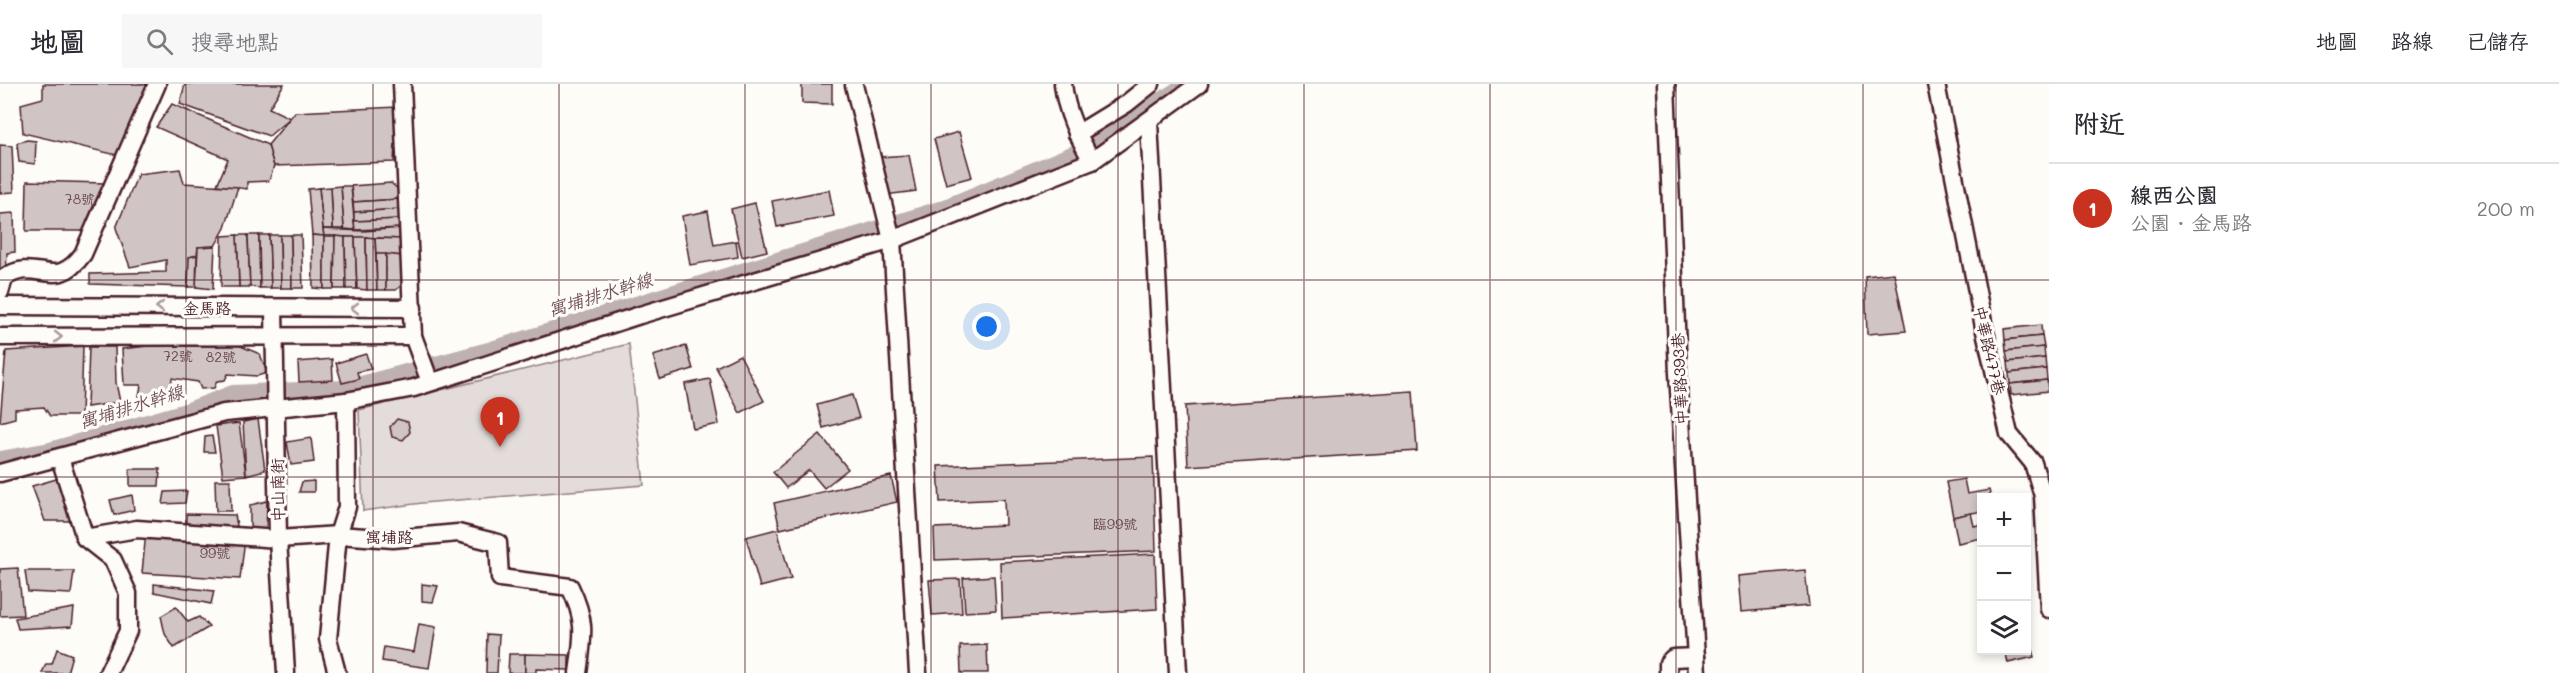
<!DOCTYPE html>
<html lang="zh-TW">
<head>
<meta charset="utf-8">
<style>
  body { margin:0; font-family:Mali,"LXGW WenKai TC",sans-serif; background:#f7f7f7; color:#2b2b33 }
  .controls { position:absolute; right:18px; bottom:18px; display:grid; overflow:hidden; border-radius:0px; box-shadow:0 3px 9px #0003 }
  .controls button { width:54px; height:54px; display:grid; place-items:center; padding:0; border:0; border-bottom:2px solid #e1e1e2; background:#fff; color:#2b2b33; font:30px sans-serif }
  .you { position:absolute; left:987px; top:243px; width:21px; height:21px; margin:-15px; border:4px solid #fff; border-radius:50%; background:#1a73e8; box-shadow:0 0 0 9px #1a73e833 }
  .badge { display:grid; place-items:center; width:39px; height:39px; border-radius:50%; background:#c8321e; color:#fff; font-size:20px; font-weight:700 }
  .pin { position:absolute; translate:-50% -50px; filter:drop-shadow(0 2px 3px #0008) }
  .pin::after { content:''; position:absolute; top:32px; width:21px; height:18px; background:inherit; clip-path:polygon(0 0,100% 0,50% 100%) }
  .list { margin:0; padding:0; list-style:none }
  h2 { display:flex; justify-content:space-between; align-items:center; height:78px; margin:0; padding:0 24px; font-size:26px }
  h2 small { font-size:20px; font-weight:400; color:#7c7c81 }
  .list li { display:grid; grid-template-columns:39px 1fr auto; gap:18px; align-items:center; box-sizing:border-box; height:90px; padding:0 24px; border-top:2px solid #e1e1e2 }
  .list b { display:block; font-size:22px; white-space:nowrap }
  .list p { margin:0; font-size:20px; white-space:nowrap; color:#7c7c81 }
  .list em { font-size:20px; font-style:normal; color:#7c7c81 }
  .icon { flex:none; width:33px; height:33px; fill:none; stroke:currentColor; stroke-width:2; stroke-linecap:round; stroke-linejoin:round }
  .map { position:relative; flex:none; width:2049px; height:589px; overflow:hidden }
  header { display:flex; align-items:center; gap:36px; box-sizing:border-box; height:84px; padding:0 30px; background:#fff; border-bottom:2px solid #e1e1e2 }
  header strong { font-size:28px }
  nav { display:flex; gap:33px; margin-inline-start:auto; font-size:21px }
  .search { width:420px; height:54px; background:#f7f7f7; display:flex; align-items:center; gap:15px; box-sizing:border-box; padding:0 21px; border-radius:0px; color:#7c7c81; font-size:22px }
  main { display:flex }
  aside { flex:1; background:#fff }
  .map>svg:first-child { display:block }
  .green { fill:#e3dcda; stroke:#967e82; stroke-width:1.5 }
  .lines { fill:none; stroke-linecap:round; stroke-linejoin:round }
  .canal { stroke:#c0b1b1; stroke-width:16 }
  .building { fill:#d0c5c4; stroke:#4a1f2b; stroke-width:1.5 }
  .minor-casing { stroke:#4a1f2b; stroke-width:21 }
  .minor { stroke:#fdfcf7; stroke-width:16 }
  .oneway { stroke:#ac999b }
  .grid { fill:none; stroke:#4a1f2b; stroke-width:1.5; stroke-opacity:0.55 }
  .labels { text-anchor:middle; dominant-baseline:central; stroke-width:6; stroke-linejoin:round; paint-order:stroke }
  .number-label { font-size:14px; fill:#6c4851 }
  .street-label { font-size:16px; fill:#4a1f2b; stroke:#fdfcf7 }
  .water-label { font-size:18px; font-style:italic; fill:#73525a; stroke:#fdfcf7 }
</style>
</head>
<body>
<header>
<strong>地圖</strong>
<div class="search"><svg class="icon" aria-label="search" viewBox="0 0 24 24"><circle cx="10" cy="10" r="6"/><path d="M15 15l6 6"/></svg>搜尋地點</div>
<nav><a>地圖</a><a>路線</a><a>已儲存</a></nav>
</header>
<main>
<div class="map">
<svg width="2049" height="589" viewBox="0 0 2049 589">
  <rect width="100%" height="100%" fill="#fdfcf7"/>
  <filter id="ink" filterUnits="userSpaceOnUse"><feTurbulence type="fractalNoise" baseFrequency=".0167" numOctaves="2"/><feDisplacementMap in="SourceGraphic" scale="12" xChannelSelector="R" yChannelSelector="G"/><feConvolveMatrix kernelMatrix="1 2 1 2 8 2 1 2 1" color-interpolation-filters="sRGB"/></filter>
  <g filter="url(#ink)">
    <path class="green" d="M629,260L644,401L422,419L363,427L359,326Z"/>
    <g class="lines">
      <path class="canal" d="M0,375L50,366L186,327L233,309L346,304L492,265L943,124L1084,65L1186,0"/>
    </g>
    <g class="building">
      <path d="M43,0H157L125,73L23,49L21,20L43,14Z"/>
      <path d="M185,0H284L269,24L290,34L269,52L180,20Z"/>
      <path d="M802,0H832V20L802,19Z"/>
      <path d="M172,20L268,61L274,82L269,97L247,98V105L217,101L228,75L156,43Z"/>
      <path d="M397,23L394,78L274,82L268,61L295,28Z"/>
      <path d="M959,48L972,93L946,100L934,55Z"/>
      <path d="M27,56L36,57L35,80L19,78L17,59Z"/>
      <path d="M0,61L12,62L14,108L0,109Z"/>
      <path d="M909,71L916,107L885,111L879,73Z"/>
      <path d="M180,85L184,99L238,103L225,144L215,162L198,163L197,171L189,173L188,203L90,200V190L166,188V176L130,183L116,144L138,90Z"/>
      <path d="M27,97L105,99V141L98,142L96,147H26Z"/>
      <path d="M391,99L400,107V115L353,118L351,102Z"/>
      <path d="M341,102H351L355,146L344,145Z"/>
      <path d="M341,102L344,145H333L331,103Z"/>
      <path d="M331,103L333,145H323L319,104Z"/>
      <path d="M319,104L323,145L324,152L312,151L308,105Z"/>
      <path d="M829,106L834,132L777,143L772,117Z"/>
      <path d="M400,115L402,125L354,128L353,118Z"/>
      <path d="M755,119L767,167L742,173L731,125Z"/>
      <path d="M402,125V135L354,137V128Z"/>
      <path d="M708,127L714,161L736,157L738,173L690,181L682,132Z"/>
      <path d="M14,129L15,168L7,169L6,191H0V130Z"/>
      <path d="M402,135V144L355,146L354,137Z"/>
      <path d="M402,144L403,155L324,152L323,145L364,147Z"/>
      <path d="M237,151H248L250,203H239Z"/>
      <path d="M237,151L239,203H221L222,152Z"/>
      <path d="M248,151H259L260,204L250,203Z"/>
      <path d="M259,151H269L271,204H260Z"/>
      <path d="M269,151H280L281,204H271Z"/>
      <path d="M280,151H291L292,204H281Z"/>
      <path d="M291,151H301L303,204H292Z"/>
      <path d="M312,151L324,152V205L313,204Z"/>
      <path d="M324,152H335L334,205H324Z"/>
      <path d="M335,152L345,153L346,205H334Z"/>
      <path d="M345,153H355L357,205H346Z"/>
      <path d="M355,153H366L367,206L357,205Z"/>
      <path d="M366,153L375,154L377,206H367Z"/>
      <path d="M375,154L403,155L402,172L376,170Z"/>
      <path d="M215,162L213,205L196,203L198,163Z"/>
      <path d="M376,170H386V206H377Z"/>
      <path d="M386,170L402,172L405,198L396,206H386Z"/>
      <path d="M197,171L196,203H188L189,173Z"/>
      <path d="M1894,189L1906,247L1867,250L1865,192Z"/>
      <path d="M2041,241L2042,252L2005,256L2004,245Z"/>
      <path d="M2042,252L2044,263L2006,267L2005,256Z"/>
      <path d="M231,258L260,270L267,289L257,292L228,290L225,296L217,297L214,304L201,305L198,298L172,294L170,315L139,312L141,301H124L122,265L156,261L219,262Z"/>
      <path d="M83,262L81,332H50L44,323L15,325V334L0,338L6,267Z"/>
      <path d="M686,262L693,285L660,295L653,272Z"/>
      <path d="M89,263H115L116,299L120,318L87,323Z"/>
      <path d="M2044,263L2045,274L2008,278L2006,267Z"/>
      <path d="M366,270L371,285L357,288L359,295L342,299L336,279Z"/>
      <path d="M740,271L764,317L740,329L716,283Z"/>
      <path d="M2045,274L2046,285L2009,289L2008,278Z"/>
      <path d="M332,275L333,296L299,298L298,278Z"/>
      <path d="M2046,285L2047,296L2010,300L2009,289Z"/>
      <path d="M710,295L719,340L693,345L685,300Z"/>
      <path d="M2047,296L2048,307L2011,311L2010,300Z"/>
      <path d="M1413,307L1417,367L1188,382L1185,322Z"/>
      <path d="M852,311L859,334L823,344L817,321Z"/>
      <path d="M258,335L265,386L246,391L243,338Z"/>
      <path d="M397,335L408,338L410,348L403,356L392,353L390,343Z"/>
      <path d="M239,339L246,391L223,393L216,342Z"/>
      <path d="M820,350L848,385L824,404L809,386L786,404L773,388Z"/>
      <path d="M212,352L215,368H204L205,353Z"/>
      <path d="M311,354L314,378L291,381L287,358Z"/>
      <path d="M1153,373L1156,467L935,476L934,444L1005,441L1004,415L940,418L938,382Z"/>
      <path d="M130,385H160L159,402H130Z"/>
      <path d="M891,392L897,418L780,445L774,419Z"/>
      <path d="M60,394L72,437H45L32,402Z"/>
      <path d="M1964,395L1967,410L1989,406L1991,414H1982V427L1953,433L1946,398Z"/>
      <path d="M215,396H230L231,427H216Z"/>
      <path d="M314,397V408H299L302,398Z"/>
      <path d="M187,407L185,419L163,420L165,408Z"/>
      <path d="M132,411L134,426L114,431L110,416Z"/>
      <path d="M267,417L266,449L250,447V421Z"/>
      <path d="M1971,429L1974,442L1982,440V454L1958,459L1953,433Z"/>
      <path d="M186,430L235,431L238,447L186,445Z"/>
      <path d="M777,445L791,495L760,503L746,453Z"/>
      <path d="M246,447L240,495L142,489L146,448Z"/>
      <path d="M1155,470L1157,525L1002,534L1000,478Z"/>
      <path d="M18,484L23,531L0,532V485Z"/>
      <path d="M1805,486L1809,522L1741,528L1738,492Z"/>
      <path d="M25,487H74L71,510L28,508Z"/>
      <path d="M994,492L996,526L965,528L963,494Z"/>
      <path d="M960,495L962,529L932,531L929,496Z"/>
      <path d="M154,500L214,507L211,520L154,508Z"/>
      <path d="M422,500L438,502L433,518L422,517Z"/>
      <path d="M176,523L188,538L199,533L209,543L174,564L165,550L161,532Z"/>
      <path d="M74,524L72,542L18,545L15,534Z"/>
      <path d="M419,540L436,543L429,584L382,577L384,563L414,568Z"/>
      <path d="M2026,546L2034,573L2008,579L2005,566H2026Z"/>
      <path d="M487,550L499,551L497,589H486Z"/>
      <path d="M987,561L988,589H961L960,562Z"/>
      <path d="M57,565L72,571L67,589H42L46,580H52Z"/>
      <path d="M509,570H525V589H508Z"/>
      <path d="M525,570L569,571V586L536,585V589H525Z"/>
    </g>
    <g class="lines">
      <g class="minor-casing">
        <g id="minor">
          <path d="M402,0L413,252L430,298"/>
          <path d="M1063,0C1066,28 1078,52 1092,77"/>
          <path d="M1666,0L1678,289L1697,589"/>
          <path d="M1936,0L1984,243L2009,350L2033,379L2043,412L2049,525"/>
          <path d="M854,1L892,156L918,589"/>
          <path d="M1149,38L1178,589"/>
          <path d="M1077,50L1126,20L1151,0"/>
          <path d="M0,208L4,194C37,171 54,210 83,170L157,0"/>
          <path d="M0,222L413,224"/>
          <path d="M274,224L278,455L286,589"/>
          <path d="M0,253L413,252"/>
          <path d="M60,374L85,454L113,476L128,509V547L108,589"/>
          <path d="M0,389L224,329L346,317L414,304L640,231L892,156L1092,77L1199,0"/>
          <path d="M85,454L137,445L278,455L338,451L393,455L458,449L498,459L500,494L570,503C587,538 583,552 578,589"/>
          <path d="M337,589L328,555L338,451L347,423L346,317"/>
          <path d="M1668,589V579L1673,574L1696,573"/>
        </g>
      </g>
      <use href="#minor" class="minor"/>
    </g>
    <defs><path id="oneway-chevron" d="M-2-3.5L2.5 0L-2 3.5" fill="none" stroke-width="1.6" stroke-linecap="round" stroke-linejoin="round" transform="scale(1.5)"/></defs>
    <g class="oneway">
      <use href="#oneway-chevron" transform="translate(160 223) rotate(-180)"/>
      <use href="#oneway-chevron" transform="translate(355 224) rotate(-180)"/>
      <use href="#oneway-chevron" transform="translate(58 253)"/>
    </g>
  </g>
  <path class="grid" d="M186,0V589M373,0V589M559,0V589M745,0V589M931,0V589M1118,0V589M1304,0V589M1490,0V589M1676,0V589M1863,0V589M0,196H2049M0,393H2049"/>
  <g class="labels">
    <g class="number-label">
      <text x="80" y="114">78號</text>
      <text x="178" y="271">72號</text>
      <text x="221" y="272">82號</text>
      <text x="1115" y="439">臨99號</text>
      <text x="215" y="468">99號</text>
    </g>
    <g class="street-label">
      <text x="207" y="223">金馬路</text>
      <text transform="translate(1990 266) rotate(77)">中華路477巷</text>
      <text transform="translate(1679 295) rotate(-93)">中華路393巷</text>
      <text transform="translate(277 406) rotate(-91)">中山南街</text>
      <text x="389" y="452">寓埔路</text>
    </g>
    <g class="water-label">
      <text transform="translate(600 210) rotate(-17)">寓埔排水幹線</text>
      <text transform="translate(131 322) rotate(-17)">寓埔排水幹線</text>
    </g>
  </g>
</svg>
<div class="controls">
<button>+</button>
<button>−</button>
<button><svg class="icon" aria-label="layers" viewBox="0 0 24 24"><path d="M12 4l9 5-9 5-9-5zM3 14l9 5 9-5"/></svg></button>
</div>
<div class="you"></div>
<div class="pin badge" style="left:500px;top:363px">1</div>
</div>
<aside>
<h2>附近<small></small></h2>
<ul class="list">
<li><span class="badge">1</span><div><b>線西公園</b><p>公園 · 金馬路</p></div><em>200 m</em></li>
</ul>
</aside>
</main>
</body>
</html>
